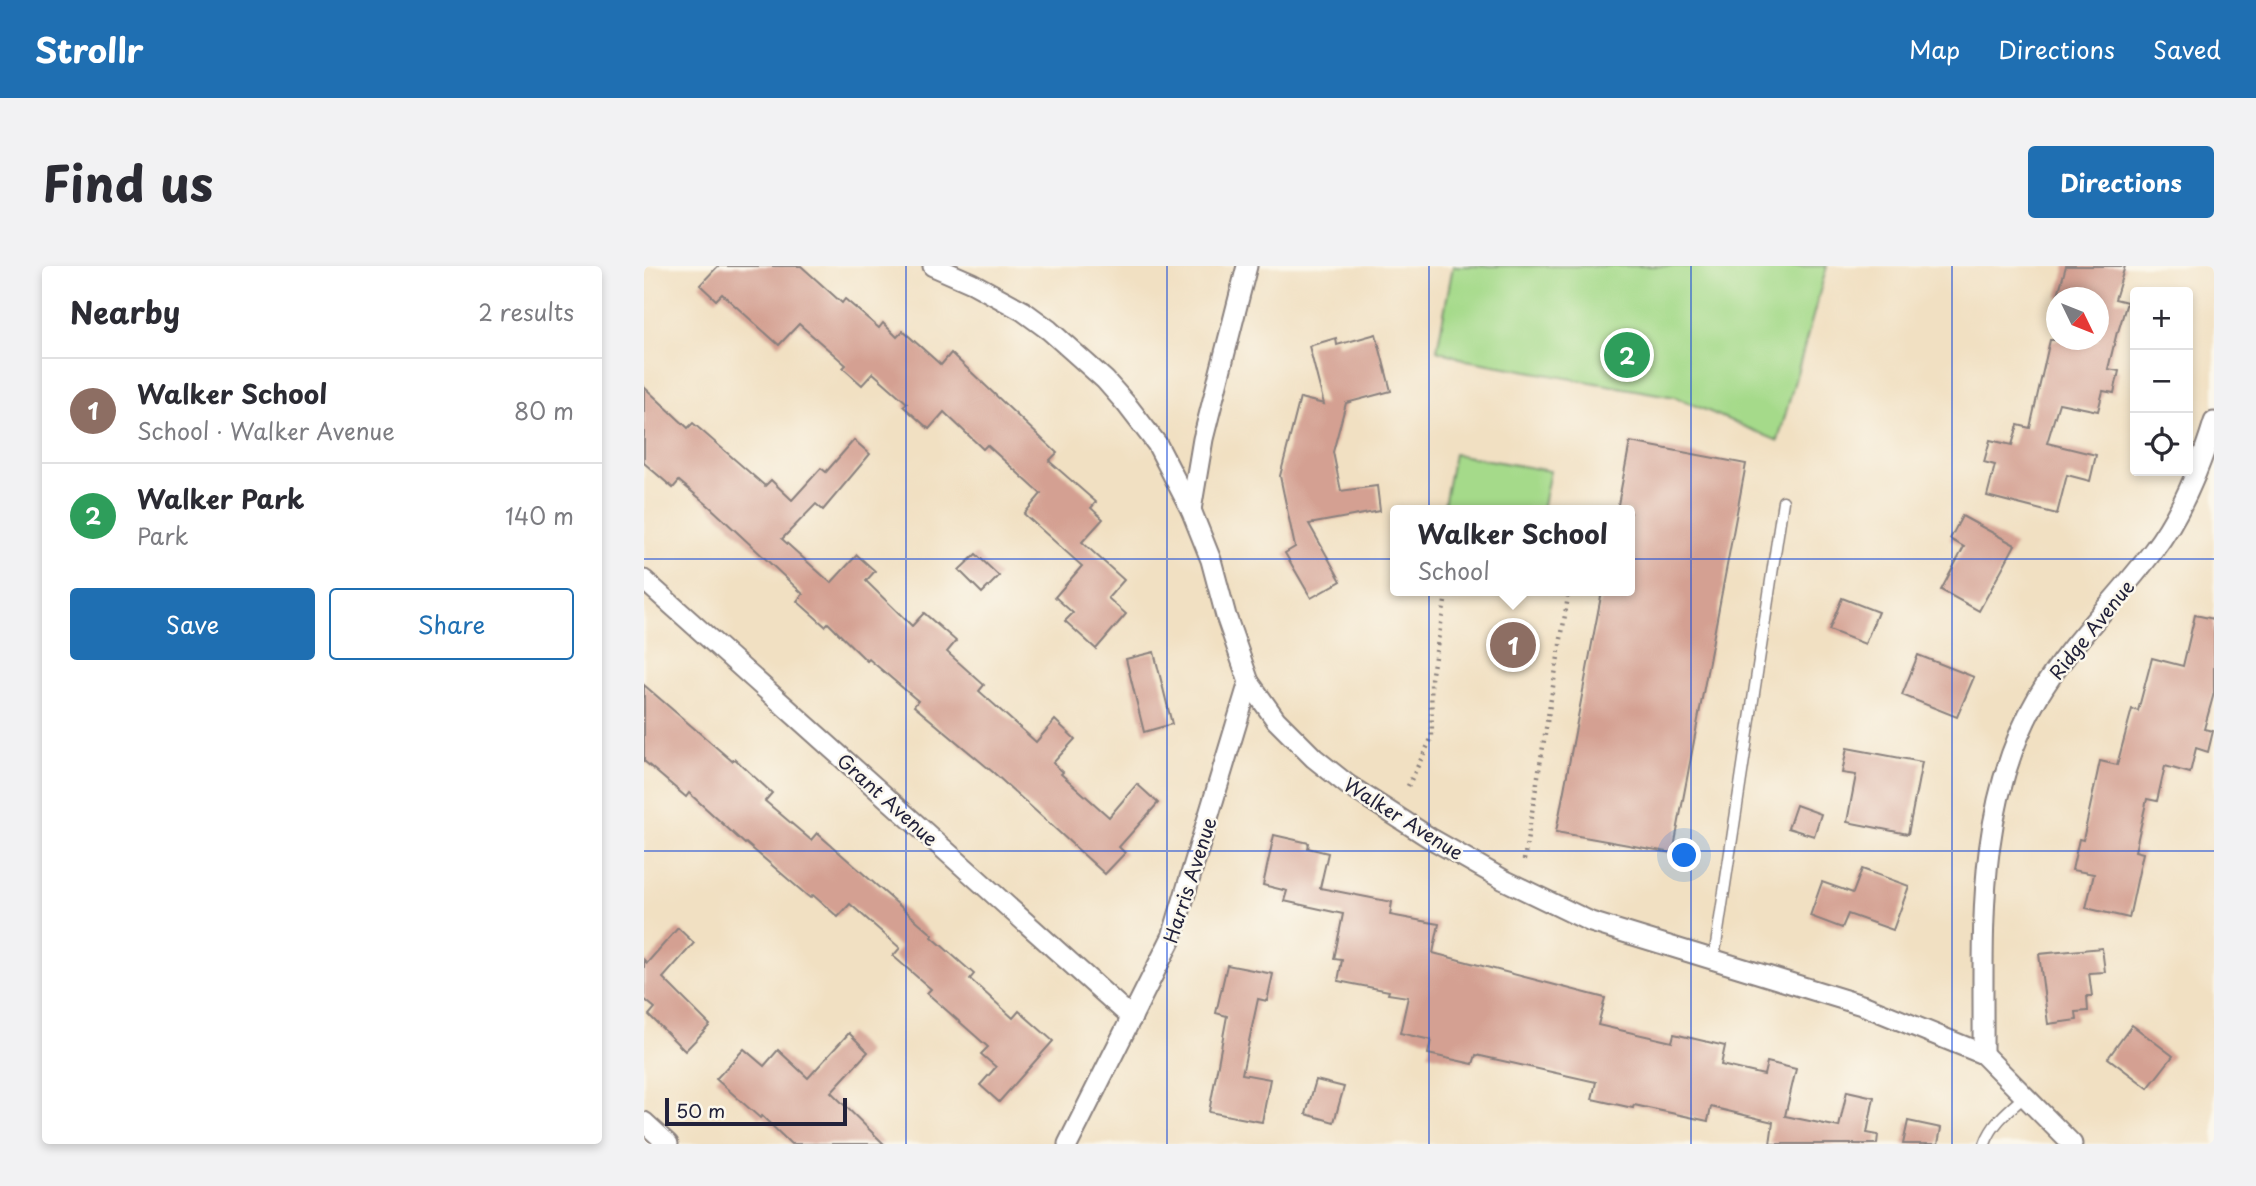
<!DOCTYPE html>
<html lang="en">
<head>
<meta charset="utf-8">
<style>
  body { margin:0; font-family:"Playpen Sans",sans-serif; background:#f2f2f3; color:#2b2b33 }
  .controls { position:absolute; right:21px; top:21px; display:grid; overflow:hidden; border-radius:7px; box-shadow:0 4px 10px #0003 }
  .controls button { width:63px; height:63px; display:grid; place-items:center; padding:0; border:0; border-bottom:2px solid #e1e1e2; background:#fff; color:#2b2b33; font:35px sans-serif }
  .compass { position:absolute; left:1402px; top:21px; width:63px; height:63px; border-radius:50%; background:#fff; box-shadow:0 4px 10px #0003; rotate:133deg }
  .scale { position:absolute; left:21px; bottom:18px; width:182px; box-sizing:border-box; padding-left:7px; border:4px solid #22223b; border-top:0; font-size:19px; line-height:24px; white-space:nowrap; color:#22223b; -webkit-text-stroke:5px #fbf7ec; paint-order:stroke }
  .you { position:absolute; left:1041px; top:590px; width:24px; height:24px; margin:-18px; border:5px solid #fff; border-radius:50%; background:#1a73e8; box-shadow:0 0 0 10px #1a73e833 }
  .badge { display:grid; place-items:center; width:46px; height:46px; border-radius:50%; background:#1f6fb2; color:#fff; font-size:23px; font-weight:700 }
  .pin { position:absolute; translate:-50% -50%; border:4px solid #fff; box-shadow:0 2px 7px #0006 }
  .popup { position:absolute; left:746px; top:239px; width:245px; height:91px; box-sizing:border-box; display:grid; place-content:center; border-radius:7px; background:#fff; filter:drop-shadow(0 2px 5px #0005); font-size:23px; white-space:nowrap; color:#7c7c81 }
  .popup b { font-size:26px; color:#2b2b33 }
  .popup::after { content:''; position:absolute; left:50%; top:100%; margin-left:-14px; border:14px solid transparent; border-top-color:#fff }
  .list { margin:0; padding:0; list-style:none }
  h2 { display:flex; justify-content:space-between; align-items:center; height:91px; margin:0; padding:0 28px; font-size:30px }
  h2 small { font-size:23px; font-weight:400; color:#7c7c81 }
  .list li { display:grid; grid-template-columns:46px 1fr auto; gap:21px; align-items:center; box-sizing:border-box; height:105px; padding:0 28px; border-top:2px solid #e1e1e2 }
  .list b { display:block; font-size:26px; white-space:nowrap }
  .list p { margin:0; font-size:23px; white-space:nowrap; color:#7c7c81 }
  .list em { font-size:23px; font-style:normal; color:#7c7c81 }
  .actions { display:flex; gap:14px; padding:21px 28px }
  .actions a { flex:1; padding:16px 0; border:2px solid #1f6fb2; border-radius:7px; text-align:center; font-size:24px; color:#1f6fb2 }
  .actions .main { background:#1f6fb2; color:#fff }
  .icon { flex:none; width:38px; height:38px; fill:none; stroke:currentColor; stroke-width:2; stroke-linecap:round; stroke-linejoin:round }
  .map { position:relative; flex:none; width:1570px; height:878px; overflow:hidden; border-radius:7px }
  header { display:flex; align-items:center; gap:42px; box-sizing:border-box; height:98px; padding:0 35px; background:#1f6fb2; color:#fff }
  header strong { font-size:33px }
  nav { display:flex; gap:38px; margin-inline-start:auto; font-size:24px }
  .intro { display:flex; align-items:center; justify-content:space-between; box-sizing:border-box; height:168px; padding:0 42px }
  h1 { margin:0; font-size:49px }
  .button { padding:18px 32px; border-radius:7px; background:#1f6fb2; color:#fff; font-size:24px; font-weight:700 }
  main { display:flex; gap:42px; padding:0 42px }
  aside { flex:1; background:#fff; border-radius:7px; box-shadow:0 4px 10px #0003 }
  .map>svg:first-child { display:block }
  .green { fill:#a5da8a; stroke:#647e62; stroke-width:2 }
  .building { fill:#d4a092 }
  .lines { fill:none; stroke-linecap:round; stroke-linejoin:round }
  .service-casing { stroke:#8a817e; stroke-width:13 }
  .minor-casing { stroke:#8a817e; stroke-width:23 }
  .path { stroke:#8a817e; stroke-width:4.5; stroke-dasharray:2 5; stroke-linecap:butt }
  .service { stroke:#fff; stroke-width:10 }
  .minor { stroke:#fff; stroke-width:19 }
  .grid { fill:none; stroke:#1d4ed8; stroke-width:2; stroke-opacity:0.55 }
  .labels { text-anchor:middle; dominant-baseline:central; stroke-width:5; stroke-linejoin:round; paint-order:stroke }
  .street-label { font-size:19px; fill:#22223b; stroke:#fbf7ec }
</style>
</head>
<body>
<header>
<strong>Strollr</strong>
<nav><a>Map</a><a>Directions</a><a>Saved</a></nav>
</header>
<div class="intro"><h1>Find us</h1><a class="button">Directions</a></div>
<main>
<aside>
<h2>Nearby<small>2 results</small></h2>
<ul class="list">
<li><span class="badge" style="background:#8d6e63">1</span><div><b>Walker School</b><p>School · Walker Avenue</p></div><em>80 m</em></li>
<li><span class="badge" style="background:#2e9e5b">2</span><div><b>Walker Park</b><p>Park</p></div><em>140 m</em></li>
</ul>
<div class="actions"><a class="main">Save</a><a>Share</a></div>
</aside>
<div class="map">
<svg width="1570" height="878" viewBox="0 0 1570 878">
  <rect width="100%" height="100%" fill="#fbf7ec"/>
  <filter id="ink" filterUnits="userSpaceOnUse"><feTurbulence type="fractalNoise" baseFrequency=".0143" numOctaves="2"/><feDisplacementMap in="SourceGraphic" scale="14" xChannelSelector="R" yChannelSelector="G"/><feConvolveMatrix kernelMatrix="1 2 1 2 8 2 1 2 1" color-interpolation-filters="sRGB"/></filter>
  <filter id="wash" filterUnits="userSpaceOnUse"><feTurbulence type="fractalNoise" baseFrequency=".00686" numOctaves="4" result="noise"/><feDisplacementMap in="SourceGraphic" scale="28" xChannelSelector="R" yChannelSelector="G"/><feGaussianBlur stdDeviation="1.57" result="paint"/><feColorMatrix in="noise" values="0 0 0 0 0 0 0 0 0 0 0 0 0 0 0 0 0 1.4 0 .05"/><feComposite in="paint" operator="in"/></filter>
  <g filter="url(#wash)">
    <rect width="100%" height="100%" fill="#f1e0c2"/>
    <g class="green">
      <path d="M809,0H1183L1134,175L1031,131L822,94L793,84Z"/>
      <path d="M810,188L906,205L898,244H799Z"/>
    </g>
    <g id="blocks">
      <g class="building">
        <path d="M74,0H157L198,37L201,33L235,62L239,57L253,71L259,65L297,99L307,87L413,187L405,195L452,236L447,242L459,253L438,276L480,314L464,332L482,348L452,383L421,355L429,347L411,331L438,300L380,248L397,228L343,179L339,183L300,146L285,163L259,140L263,137L229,107L218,119L199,102L202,99L155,58L135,79L78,28L72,34L56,19Z"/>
        <path d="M1422,0H1481L1471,33L1483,36L1474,66H1473L1464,103L1475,105L1470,127L1459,125L1454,145L1415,137L1403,177L1452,189L1446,215L1423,209L1413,248L1343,230L1351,199L1340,196L1346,174L1368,179L1374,159L1386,162L1406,74H1454V32H1413Z"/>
        <path d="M732,68L747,125L702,137L689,186L697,225L733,220L736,245L665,258L697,315L667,332L641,287L651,281L636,210L656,132L680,138L665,80L692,72L693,79Z"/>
        <path d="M0,121L44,162L49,157L121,220L127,214L148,234L177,202L182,206L210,174L226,188L179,244L172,238L138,273L187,317L213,289L231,305L222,315L268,360L280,347L312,375L303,386L340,419L335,425L392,476L411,454L431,473L409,497L419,506L417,508L465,551L493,518L514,537L475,581L481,587L461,608L350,507L270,440L274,435L225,393L223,395L184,357L181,360L153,335L159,328L65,240L35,215L29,222L0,197Z"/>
        <path d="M986,176L1102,198L1029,587L912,566L958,325H986V244H973Z"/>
        <path d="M1318,250L1371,279L1335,345L1297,324L1320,281L1306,273Z"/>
        <path d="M332,288L355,310L338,327L315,304Z"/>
        <path d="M1198,332L1234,346L1221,378L1185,364Z"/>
        <path d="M1551,349L1570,353V427L1560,463L1569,465L1564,486L1552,482L1546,507L1521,500L1513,535L1503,533L1491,585L1499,587L1485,652L1442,642L1450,608L1428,604L1435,573L1439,574L1456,495L1473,499L1488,443L1494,445L1508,392L1539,400Z"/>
        <path d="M510,386L528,458L500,466L482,393Z"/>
        <path d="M1274,389L1330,411L1313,451L1258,429Z"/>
        <path d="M0,419L88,495L91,493L128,527L121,535L167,574L173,567L289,669L288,671L330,708L326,713L369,752L375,745L409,775L355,836L336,819L352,801L337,788L344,781L283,727L287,723L249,690L256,682L206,638L194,651L169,629L166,632L102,577L101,578L45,527L42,531L0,495Z"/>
        <path d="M1203,482L1278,496L1264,568L1203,556L1212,509L1198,507Z"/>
        <path d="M1152,539L1177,548L1170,570L1144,562Z"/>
        <path d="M630,569L665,577L664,582L684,587L676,622L748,636L746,649L795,658L789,687L961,732L954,759L1028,776L1030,768L1081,780L1077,799L1120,809L1123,796L1152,803L1141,850L1195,861L1203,825L1230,831L1223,867L1234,869L1233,878H1126L1129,856L1067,841L1064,855L990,839L989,842L948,833L952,816L832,789L829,798L784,788L787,774L756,767L764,731L744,728L745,725L694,715L698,694L690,693L699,648L640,635L643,625L619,619Z"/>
        <path d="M1218,603L1265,620L1249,664L1204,648L1198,662L1166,650L1178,616L1209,627Z"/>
        <path d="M34,662L50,677L19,712L66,759L41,785L5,749L11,742L0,733V694L3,697Z"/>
        <path d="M1458,682L1461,706L1445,707L1448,730H1443L1444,745L1432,746L1433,754L1404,758L1395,688Z"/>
        <path d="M583,699L629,708L623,735L614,733L598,808L626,813L618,856L565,846L583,750L572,747Z"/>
        <path d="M1488,759L1529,790L1504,822L1464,792Z"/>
        <path d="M205,767L224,786L187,826L240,878H147L118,850L116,852L72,813L100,783L120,800L134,784L164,812Z"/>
        <path d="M672,814L700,821L690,856L662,848Z"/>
        <path d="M1264,855L1297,862L1294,878H1259Z"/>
      </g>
    </g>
  </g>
  <g filter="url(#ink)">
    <use href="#blocks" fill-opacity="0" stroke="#8a817e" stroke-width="2"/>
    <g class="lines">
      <g class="service-casing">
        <g id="service">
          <path d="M1070,692L1139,235"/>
          <path d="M1341,878C1348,857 1365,844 1381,830"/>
        </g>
      </g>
      <g class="minor-casing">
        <g id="minor">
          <path d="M289,0L328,17L379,45L405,64L461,114L483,139L513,178L547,244L567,294L582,350L605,416L632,454L670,492L704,519L786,572L860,614L947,656L1221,740L1339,788L1428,878"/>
          <path d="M547,244L559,173L603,0"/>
          <path d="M0,314L488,752"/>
          <path d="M1339,788C1340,668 1330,540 1394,431C1427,375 1471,336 1509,285C1538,247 1556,202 1570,156"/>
          <path d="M0,856L24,878"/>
          <path d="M424,878L528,671L605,416"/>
        </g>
      </g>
      <g class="path">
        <path d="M764,520L788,471L787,413L802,330L807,325"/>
        <path d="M880,594L925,325"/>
      </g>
      <use href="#service" class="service"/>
      <use href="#minor" class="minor"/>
    </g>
  </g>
  <path class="grid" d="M262,0V878M523,0V878M785,0V878M1047,0V878M1308,0V878M0,293H1570M0,585H1570"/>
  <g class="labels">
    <g class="street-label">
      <text transform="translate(1447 363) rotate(-51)">Ridge Avenue</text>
      <text transform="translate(244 533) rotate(42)">Grant Avenue</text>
      <text transform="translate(760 552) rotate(32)">Walker Avenue</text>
      <text transform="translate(545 614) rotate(-72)">Harris Avenue</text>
    </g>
  </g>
</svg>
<div class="controls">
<button>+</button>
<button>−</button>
<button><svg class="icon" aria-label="locate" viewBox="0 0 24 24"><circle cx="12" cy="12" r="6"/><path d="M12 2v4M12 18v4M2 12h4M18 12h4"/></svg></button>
</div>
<svg class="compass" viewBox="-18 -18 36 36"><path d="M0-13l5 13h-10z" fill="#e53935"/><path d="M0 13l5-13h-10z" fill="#7c7c81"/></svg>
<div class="scale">50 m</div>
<div class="you"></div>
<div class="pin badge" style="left:869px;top:379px;background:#8d6e63">1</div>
<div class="popup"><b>Walker School</b>School</div>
<div class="pin badge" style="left:983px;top:89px;background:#2e9e5b">2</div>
</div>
</main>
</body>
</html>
